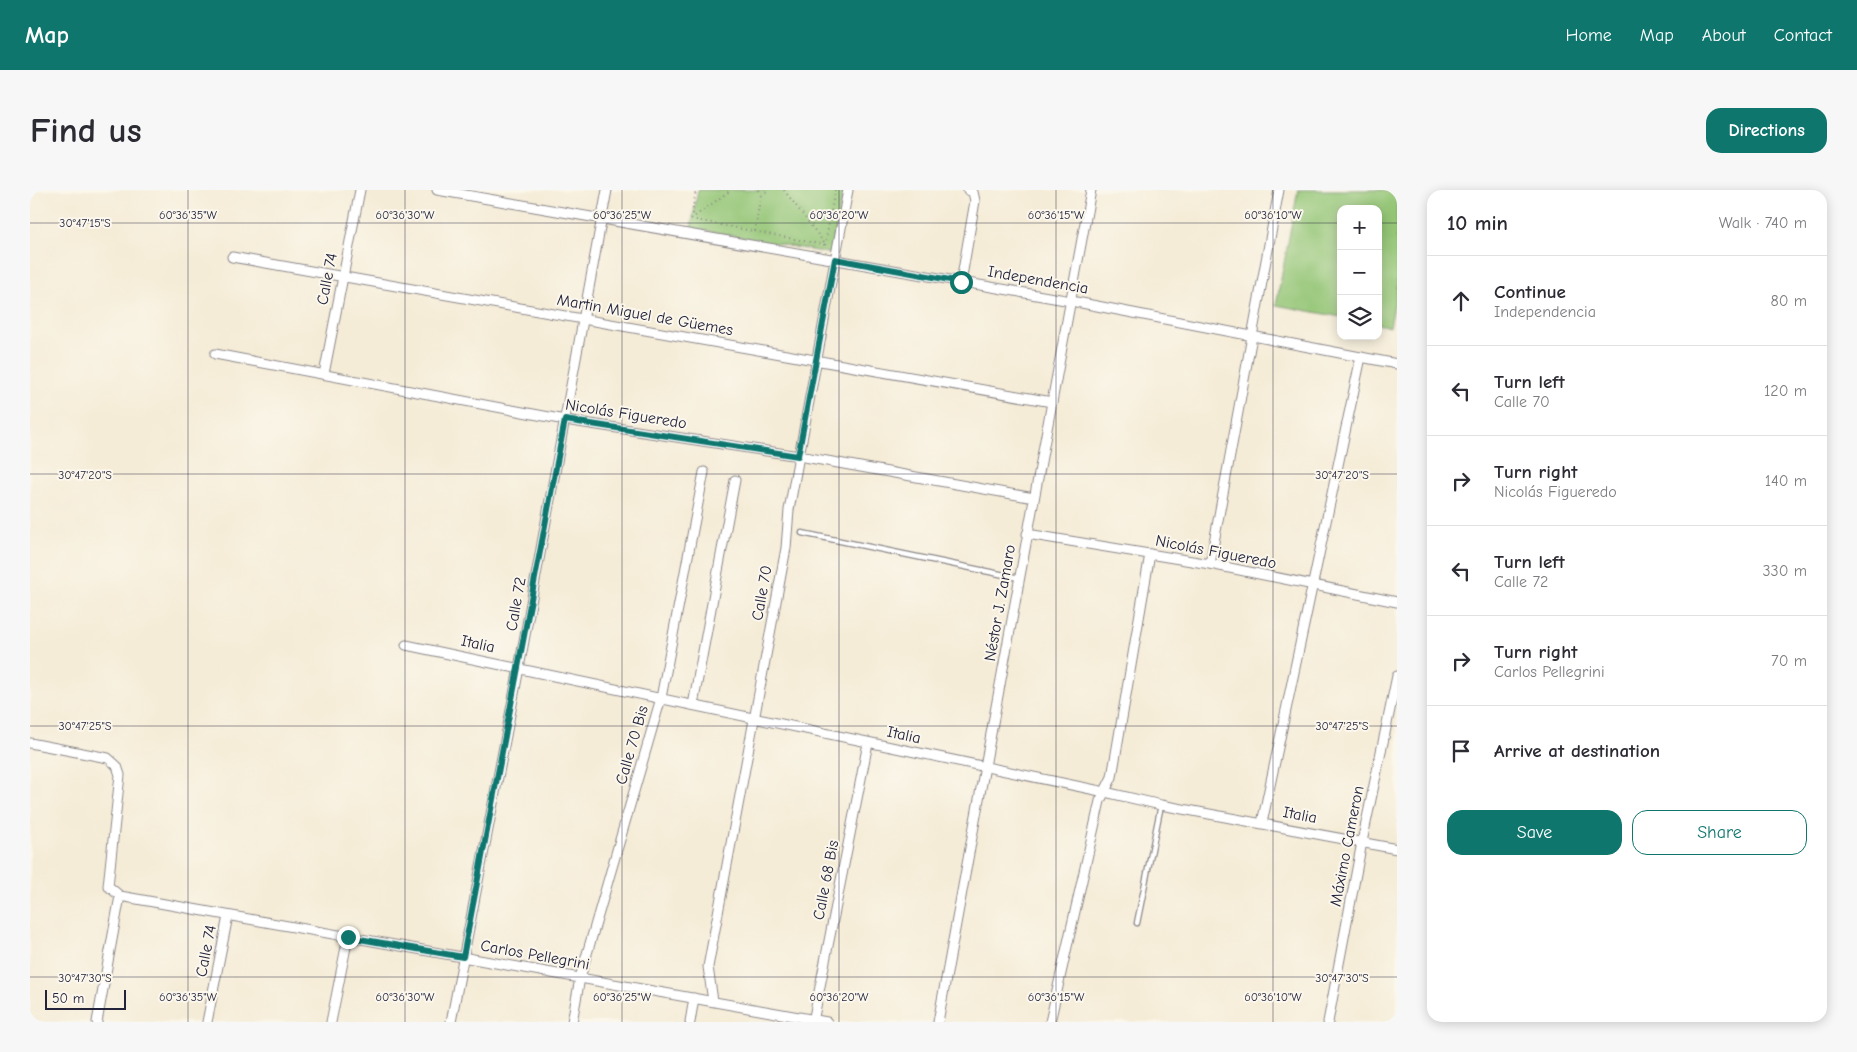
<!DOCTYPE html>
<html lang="en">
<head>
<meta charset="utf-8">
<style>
  body { margin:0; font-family:"Comic Neue",sans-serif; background:#f7f7f7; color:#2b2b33 }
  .controls { position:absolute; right:15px; top:15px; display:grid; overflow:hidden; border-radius:10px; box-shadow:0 2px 12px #0003 }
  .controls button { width:45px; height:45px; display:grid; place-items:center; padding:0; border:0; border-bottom:1px solid #e1e1e2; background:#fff; color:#2b2b33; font:25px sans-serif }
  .scale { position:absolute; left:15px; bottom:12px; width:81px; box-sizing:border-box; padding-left:5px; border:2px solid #22223b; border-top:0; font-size:14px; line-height:18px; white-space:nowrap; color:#22223b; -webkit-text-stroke:4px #fbf7ec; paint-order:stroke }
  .stop { position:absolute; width:15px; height:15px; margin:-11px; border:4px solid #0f766e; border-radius:50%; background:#fff }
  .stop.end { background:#0f766e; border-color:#fff; box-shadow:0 1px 5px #0008 }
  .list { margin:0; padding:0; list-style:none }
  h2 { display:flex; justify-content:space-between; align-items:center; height:65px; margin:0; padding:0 20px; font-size:21px }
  h2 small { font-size:16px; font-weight:400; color:#7c7c81 }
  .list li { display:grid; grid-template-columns:32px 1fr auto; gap:15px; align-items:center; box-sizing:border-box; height:90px; padding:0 20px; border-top:1px solid #e1e1e2 }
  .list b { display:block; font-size:19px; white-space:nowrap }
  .list p { margin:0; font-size:16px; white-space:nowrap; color:#7c7c81 }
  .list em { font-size:16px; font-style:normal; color:#7c7c81 }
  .actions { display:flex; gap:10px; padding:15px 20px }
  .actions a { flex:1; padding:11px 0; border:1px solid #0f766e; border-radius:15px; text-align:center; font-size:18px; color:#0f766e }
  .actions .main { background:#0f766e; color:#fff }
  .icon { flex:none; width:28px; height:28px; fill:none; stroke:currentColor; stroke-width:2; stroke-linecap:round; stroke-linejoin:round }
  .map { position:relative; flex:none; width:1367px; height:832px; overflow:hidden; border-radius:15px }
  header { display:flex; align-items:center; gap:30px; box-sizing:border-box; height:70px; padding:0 25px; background:#0f766e; color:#fff }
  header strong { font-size:24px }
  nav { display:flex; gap:28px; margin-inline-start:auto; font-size:18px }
  .intro { display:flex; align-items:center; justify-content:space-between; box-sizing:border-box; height:120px; padding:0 30px }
  h1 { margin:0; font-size:35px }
  .button { padding:12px 22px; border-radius:15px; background:#0f766e; color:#fff; font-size:18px; font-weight:700 }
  main { display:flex; gap:30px; padding:0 30px }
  aside { flex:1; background:#fff; border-radius:15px; box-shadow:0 2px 12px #0003 }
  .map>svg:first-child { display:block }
  .green { fill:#93c575; stroke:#5a7458 }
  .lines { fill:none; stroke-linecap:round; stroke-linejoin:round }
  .service-casing { stroke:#8c8789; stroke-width:7 }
  .minor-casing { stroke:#8c8789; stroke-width:11 }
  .path { stroke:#8c8789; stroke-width:2; stroke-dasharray:1 4; stroke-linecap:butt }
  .service { stroke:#fff; stroke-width:4.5 }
  .minor { stroke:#fff; stroke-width:9 }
  .route { stroke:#0f766e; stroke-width:6 }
  .ticks { fill:none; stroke:#22223b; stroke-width:1; stroke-opacity:0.45 }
  .labels { text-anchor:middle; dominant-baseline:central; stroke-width:4; stroke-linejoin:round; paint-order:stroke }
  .street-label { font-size:16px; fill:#22223b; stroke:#fbf7ec }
  .ticks-label { font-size:12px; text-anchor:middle; fill:#22223b; stroke:#fbf7ec; stroke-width:4; stroke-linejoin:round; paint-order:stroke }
</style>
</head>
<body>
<header>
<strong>Map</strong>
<nav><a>Home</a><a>Map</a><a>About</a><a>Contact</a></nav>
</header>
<div class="intro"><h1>Find us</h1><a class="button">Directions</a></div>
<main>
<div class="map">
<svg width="1367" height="832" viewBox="0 0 1367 832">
  <rect width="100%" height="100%" fill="#fbf7ec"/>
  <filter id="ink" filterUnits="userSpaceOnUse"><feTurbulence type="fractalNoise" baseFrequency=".02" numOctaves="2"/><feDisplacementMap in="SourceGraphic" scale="10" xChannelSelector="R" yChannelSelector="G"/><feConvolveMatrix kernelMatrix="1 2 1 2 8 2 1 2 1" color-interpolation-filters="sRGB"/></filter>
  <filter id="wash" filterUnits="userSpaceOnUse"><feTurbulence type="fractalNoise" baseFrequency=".0096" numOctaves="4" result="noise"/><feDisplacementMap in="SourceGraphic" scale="20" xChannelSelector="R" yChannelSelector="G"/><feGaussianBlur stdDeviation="1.12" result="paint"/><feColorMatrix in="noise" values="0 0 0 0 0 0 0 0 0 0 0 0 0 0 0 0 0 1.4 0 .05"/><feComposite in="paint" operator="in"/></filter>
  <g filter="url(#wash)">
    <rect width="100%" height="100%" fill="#f5ecd7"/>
    <g class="green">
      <path d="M668,0H813L802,64L661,38Z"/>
      <path d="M1268,0H1367V99L1360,137L1348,134V19H1311V127L1246,115Z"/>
    </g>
  </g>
  <g filter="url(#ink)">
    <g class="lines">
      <g class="service-casing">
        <g id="service">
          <path d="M772,343L989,388"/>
          <path d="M1107,733L1131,615"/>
        </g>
      </g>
      <g class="minor-casing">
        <g id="minor">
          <path d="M407,0L1041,111L1367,174"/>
          <path d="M202,67L1022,212"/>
          <path d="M931,92L945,11L943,2L938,0"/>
          <path d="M185,164L535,230L769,266L1004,308"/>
          <path d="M294,184L330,0"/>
          <path d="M997,344L1180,374L1367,412"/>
          <path d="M1180,374L1249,0"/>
          <path d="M376,455L1075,602L1131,615L1367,659"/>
          <path d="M663,515L705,290"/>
          <path d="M0,553L78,568L87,576L90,585L78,696L90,706L797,832"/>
          <path d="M1232,633L1331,167"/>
          <path d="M683,811L678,777L756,358L759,320L769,266L818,0"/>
          <path d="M67,832L90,706"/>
          <path d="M177,832L198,726"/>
          <path d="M301,832L318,747"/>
          <path d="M421,832L489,478L577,0"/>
          <path d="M542,832L550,788L631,508L674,282"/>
          <path d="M660,832L664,808"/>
          <path d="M783,832L838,553"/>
          <path d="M908,832L1061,0"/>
          <path d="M1020,832L1070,611L1082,587L1120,364"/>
          <path d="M1298,832L1332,652L1367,486"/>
        </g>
      </g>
      <g class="path">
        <path d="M728,0L731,4L739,0"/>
        <path d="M754,0L795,54"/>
        <path d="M661,29L795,55"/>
        <path d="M661,29L701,0"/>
        <path d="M661,29L666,0"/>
        <path d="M725,41L731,4"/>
        <path d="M795,55L805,0"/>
      </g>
      <use href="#service" class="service"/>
      <use href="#minor" class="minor"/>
    </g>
  </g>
  <g class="lines" filter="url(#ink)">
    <path class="route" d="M318,747L433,767L535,230L768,266L805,69L931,92"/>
  </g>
  <path class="ticks" d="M158,0V832M375,0V832M592,0V832M809,0V832M1026,0V832M1243,0V832M0,33H1311M1348,33H1367M0,284H1367M0,536H1367M0,787H1367"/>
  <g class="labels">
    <g class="street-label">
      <text transform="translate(297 89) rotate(-79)">Calle 74</text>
      <text transform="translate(1008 90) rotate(10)">Independencia</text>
      <text transform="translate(615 125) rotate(10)">Martin Miguel de Güemes</text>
      <text transform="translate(596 224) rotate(9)">Nicolás Figueredo</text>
      <text transform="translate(1186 362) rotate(11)">Nicolás Figueredo</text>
      <text transform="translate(732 403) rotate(-80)">Calle 70</text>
      <text transform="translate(970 413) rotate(-80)">Néstor J. Zamaro</text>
      <text transform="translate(486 414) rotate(-80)">Calle 72</text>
      <text transform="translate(448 454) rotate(12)">Italia</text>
      <text transform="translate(874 545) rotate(12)">Italia</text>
      <text transform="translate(602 555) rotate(-74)">Calle 70 Bis</text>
      <text transform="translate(1270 625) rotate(11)">Italia</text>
      <text transform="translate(1317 656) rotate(-79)">Máximo Cameron</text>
      <text transform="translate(796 690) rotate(-79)">Calle 68 Bis</text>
      <text transform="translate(176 761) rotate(-79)">Calle 74</text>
      <text transform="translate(505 765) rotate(10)">Carlos Pellegrini</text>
    </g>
  </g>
  <g class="ticks-label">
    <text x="158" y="29">60°36'35"W</text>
    <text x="375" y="29">60°36'30"W</text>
    <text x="592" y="29">60°36'25"W</text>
    <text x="809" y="29">60°36'20"W</text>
    <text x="1026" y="29">60°36'15"W</text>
    <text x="1243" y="29">60°36'10"W</text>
    <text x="55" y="37">30°47'15"S</text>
    <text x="55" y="289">30°47'20"S</text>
    <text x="1312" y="289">30°47'20"S</text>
    <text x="55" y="540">30°47'25"S</text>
    <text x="1312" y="540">30°47'25"S</text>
    <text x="55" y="792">30°47'30"S</text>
    <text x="1312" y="792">30°47'30"S</text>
    <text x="158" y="811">60°36'35"W</text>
    <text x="375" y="811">60°36'30"W</text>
    <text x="592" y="811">60°36'25"W</text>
    <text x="809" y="811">60°36'20"W</text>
    <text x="1026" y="811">60°36'15"W</text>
    <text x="1243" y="811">60°36'10"W</text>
  </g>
</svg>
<div class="controls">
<button>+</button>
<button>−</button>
<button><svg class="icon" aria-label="layers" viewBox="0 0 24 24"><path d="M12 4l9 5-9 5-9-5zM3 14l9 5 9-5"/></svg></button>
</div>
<div class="scale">50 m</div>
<div class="stop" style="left:931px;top:92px"></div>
<div class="stop end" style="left:318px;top:747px"></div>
</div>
<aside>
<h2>10 min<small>Walk · 740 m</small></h2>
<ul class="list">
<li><svg class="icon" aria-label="ahead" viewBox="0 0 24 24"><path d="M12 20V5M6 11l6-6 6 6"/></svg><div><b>Continue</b><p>Independencia</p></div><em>80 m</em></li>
<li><svg class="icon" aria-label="left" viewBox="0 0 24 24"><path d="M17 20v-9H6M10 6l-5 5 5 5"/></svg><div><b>Turn left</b><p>Calle 70</p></div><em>120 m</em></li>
<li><svg class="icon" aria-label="right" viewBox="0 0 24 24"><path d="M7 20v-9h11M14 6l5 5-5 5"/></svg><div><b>Turn right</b><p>Nicolás Figueredo</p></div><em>140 m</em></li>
<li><svg class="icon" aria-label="left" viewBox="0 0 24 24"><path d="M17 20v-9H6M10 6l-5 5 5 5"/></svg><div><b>Turn left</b><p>Calle 72</p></div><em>330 m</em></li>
<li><svg class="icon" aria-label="right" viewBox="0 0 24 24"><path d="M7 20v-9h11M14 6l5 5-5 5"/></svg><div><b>Turn right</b><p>Carlos Pellegrini</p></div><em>70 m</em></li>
<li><svg class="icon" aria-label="arrive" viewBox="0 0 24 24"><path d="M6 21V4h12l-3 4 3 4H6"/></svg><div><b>Arrive at destination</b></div></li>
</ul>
<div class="actions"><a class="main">Save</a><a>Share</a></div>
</aside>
</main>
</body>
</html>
